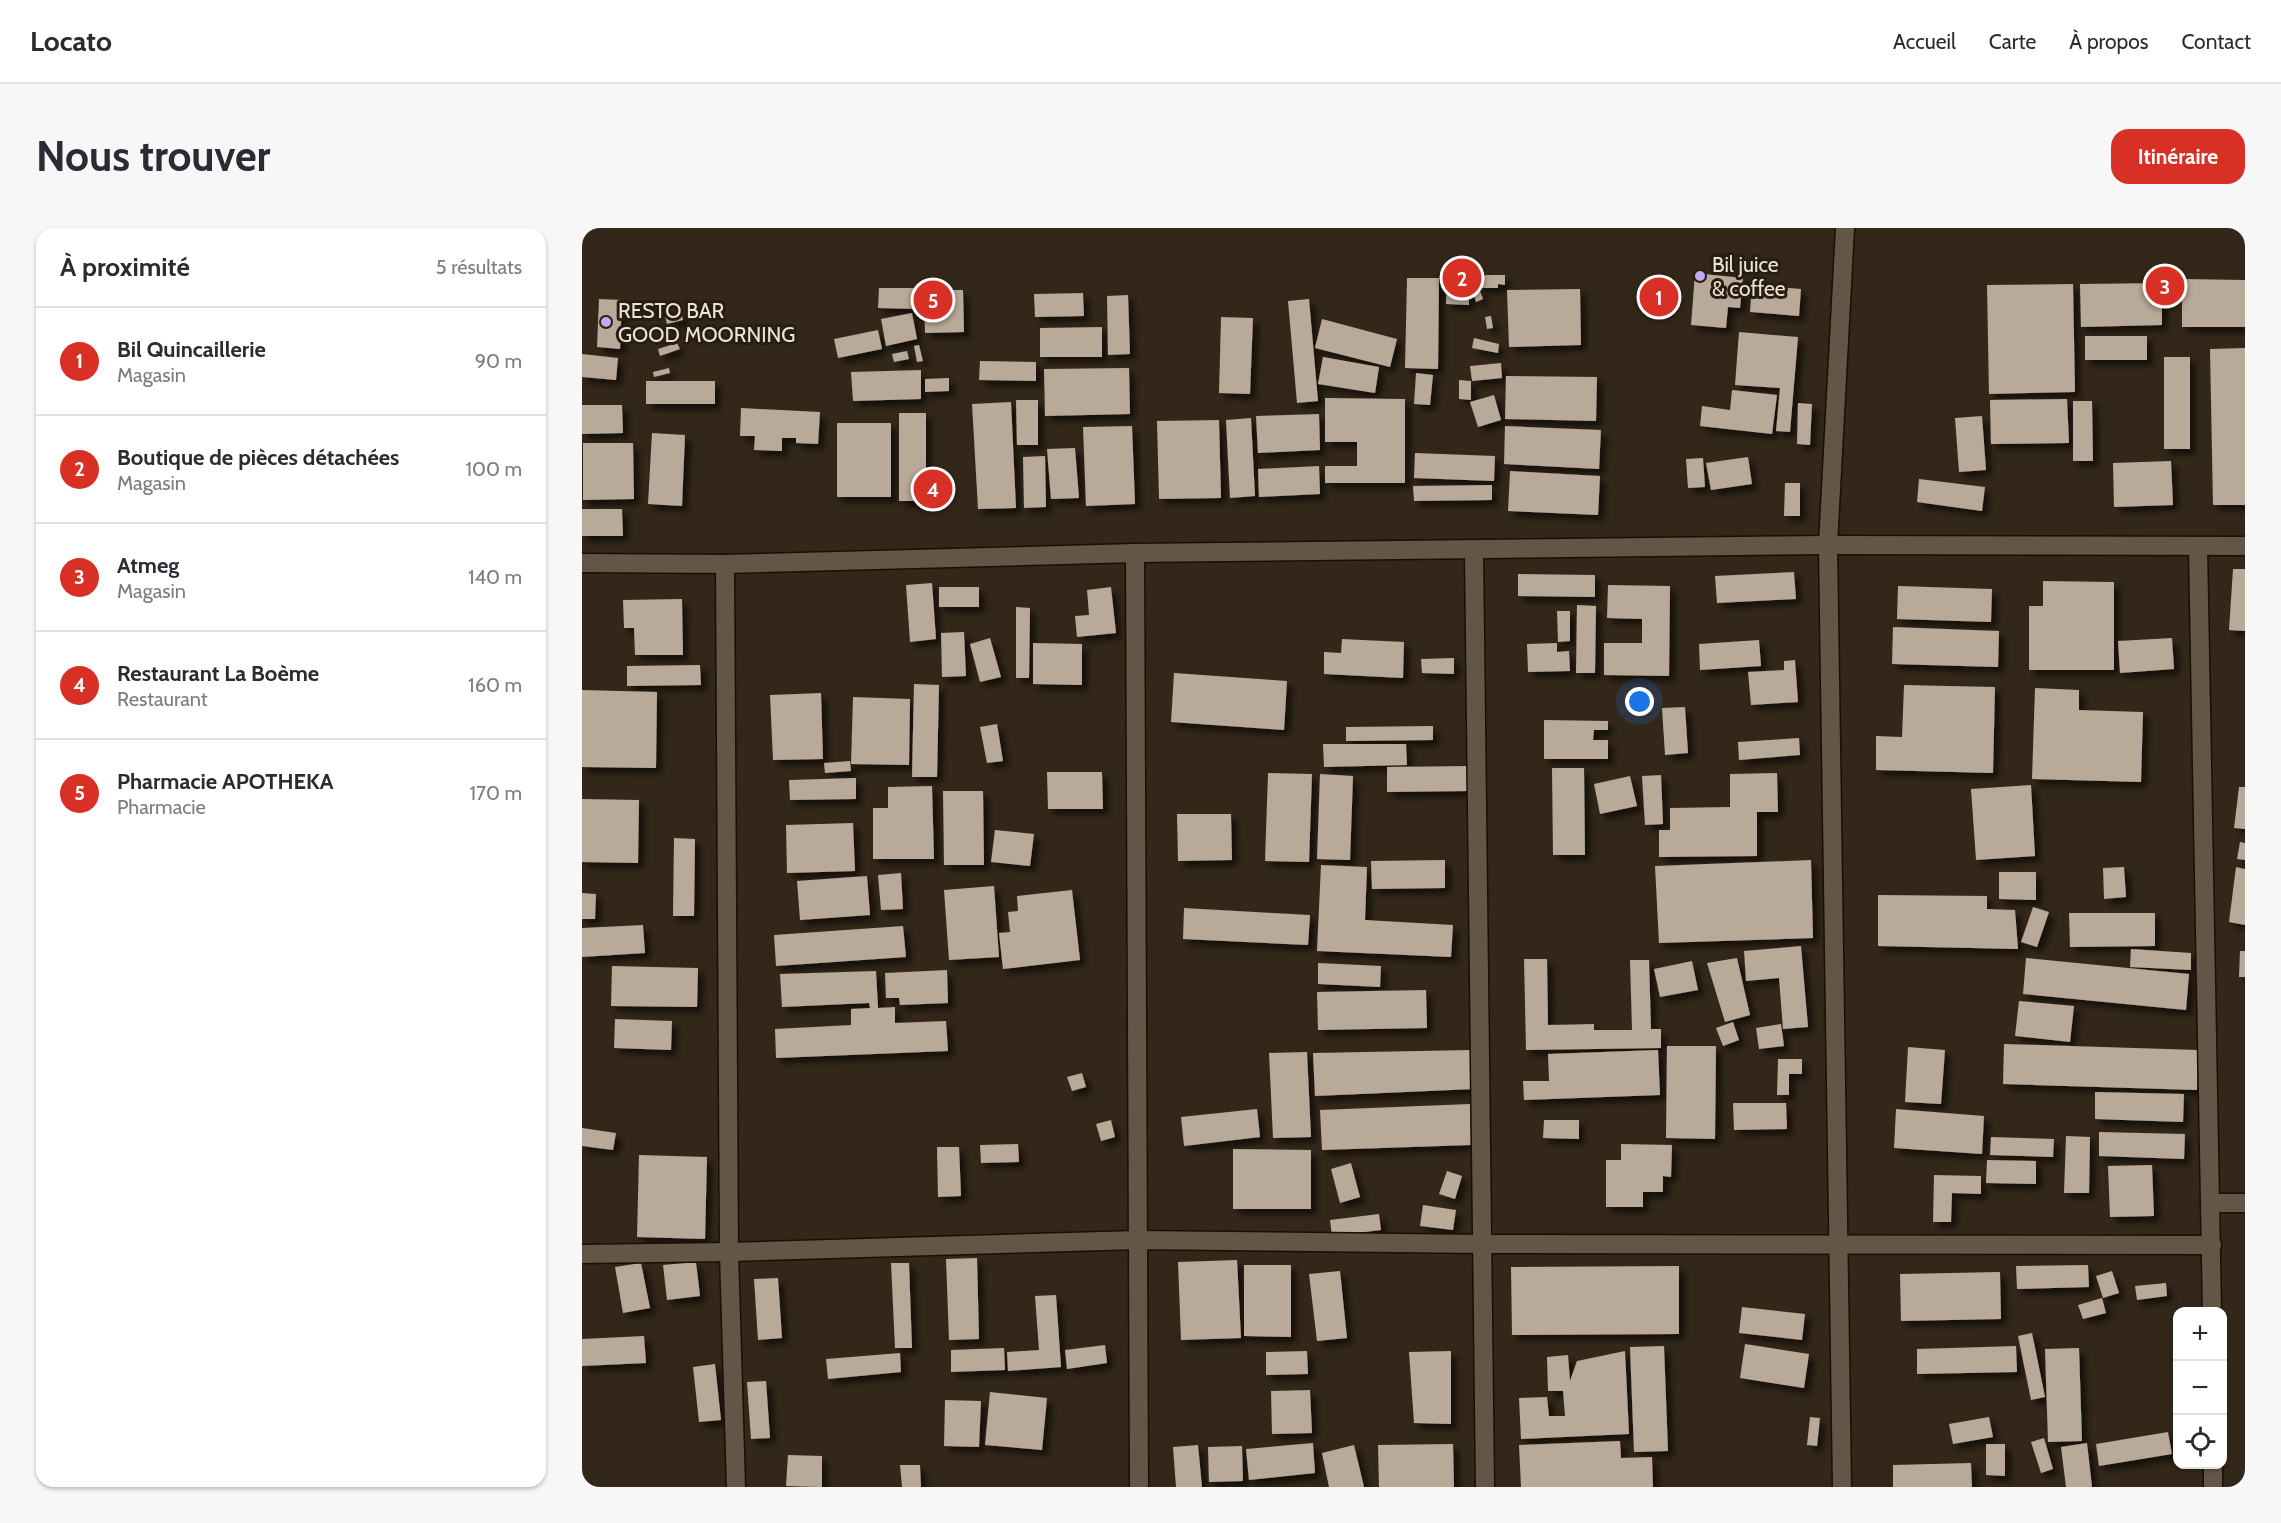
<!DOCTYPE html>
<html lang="fr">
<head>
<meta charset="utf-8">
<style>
  body { margin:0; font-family:Cabin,sans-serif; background:#f7f7f7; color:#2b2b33 }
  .controls { position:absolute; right:18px; bottom:18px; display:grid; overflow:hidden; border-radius:12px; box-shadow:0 2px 4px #0004 }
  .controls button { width:54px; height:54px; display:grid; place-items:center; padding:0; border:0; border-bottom:2px solid #e1e1e2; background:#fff; color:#2b2b33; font:30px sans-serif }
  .you { position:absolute; left:1058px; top:474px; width:21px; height:21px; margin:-15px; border:4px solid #fff; border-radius:50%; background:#1a73e8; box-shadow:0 0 0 9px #1a73e833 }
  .badge { display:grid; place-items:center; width:39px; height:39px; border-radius:50%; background:#d93025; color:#fff; font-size:20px; font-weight:700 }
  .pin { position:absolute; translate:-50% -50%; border:3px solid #fff; box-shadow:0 2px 6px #0006 }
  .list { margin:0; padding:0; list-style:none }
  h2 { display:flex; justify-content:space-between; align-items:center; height:78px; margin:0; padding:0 24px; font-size:26px }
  h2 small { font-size:20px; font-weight:400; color:#7c7c81 }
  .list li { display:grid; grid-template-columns:39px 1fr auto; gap:18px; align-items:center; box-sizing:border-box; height:108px; padding:0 24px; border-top:2px solid #e1e1e2 }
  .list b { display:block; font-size:22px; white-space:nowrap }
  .list p { margin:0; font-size:20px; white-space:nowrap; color:#7c7c81 }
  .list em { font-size:20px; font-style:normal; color:#7c7c81 }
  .icon { flex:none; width:33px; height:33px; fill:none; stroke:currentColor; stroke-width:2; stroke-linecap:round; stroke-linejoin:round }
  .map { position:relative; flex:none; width:1663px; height:1259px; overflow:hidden; border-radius:18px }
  header { display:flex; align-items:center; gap:36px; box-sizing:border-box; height:84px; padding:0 30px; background:#fff; border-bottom:2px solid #e1e1e2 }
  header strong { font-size:28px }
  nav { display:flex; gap:33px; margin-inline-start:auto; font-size:21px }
  .intro { display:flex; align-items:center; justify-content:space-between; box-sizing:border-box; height:144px; padding:0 36px }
  h1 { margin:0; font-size:42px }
  .button { padding:15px 27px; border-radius:18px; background:#d93025; color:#fff; font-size:21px; font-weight:700 }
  main { display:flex; gap:36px; padding:0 36px }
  aside { flex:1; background:#fff; border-radius:18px; box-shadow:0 2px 4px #0004 }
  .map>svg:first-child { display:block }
  .building { fill:#b9a998; filter:url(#shadow) }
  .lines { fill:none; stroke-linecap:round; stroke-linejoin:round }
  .street-casing { stroke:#1a0f04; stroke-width:21 }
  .street { stroke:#645647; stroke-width:18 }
  .poi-dot { fill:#bcaaf5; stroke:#291d0f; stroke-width:2 }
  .labels { text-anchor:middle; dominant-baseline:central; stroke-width:6; stroke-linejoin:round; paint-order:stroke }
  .poi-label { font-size:21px; fill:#ece4db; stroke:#291d0f; text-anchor:start }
</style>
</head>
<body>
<header>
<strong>Locato</strong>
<nav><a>Accueil</a><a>Carte</a><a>À propos</a><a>Contact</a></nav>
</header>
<div class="intro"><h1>Nous trouver</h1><a class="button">Itinéraire</a></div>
<main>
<aside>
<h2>À proximité<small>5 résultats</small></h2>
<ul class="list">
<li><span class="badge">1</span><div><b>Bil Quincaillerie</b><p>Magasin</p></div><em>90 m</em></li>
<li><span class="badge">2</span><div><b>Boutique de pièces détachées</b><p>Magasin</p></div><em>100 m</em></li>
<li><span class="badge">3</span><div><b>Atmeg</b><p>Magasin</p></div><em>140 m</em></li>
<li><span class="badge">4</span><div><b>Restaurant La Boème</b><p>Restaurant</p></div><em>160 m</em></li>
<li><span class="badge">5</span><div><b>Pharmacie APOTHEKA</b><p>Pharmacie</p></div><em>170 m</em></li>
</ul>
</aside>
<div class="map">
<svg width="1663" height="1259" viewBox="0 0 1663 1259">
  <defs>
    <filter id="shadow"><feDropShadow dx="5.5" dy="5.5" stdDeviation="3" flood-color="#0009"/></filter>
  </defs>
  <rect width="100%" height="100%" fill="#332719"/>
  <g class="building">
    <path d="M1113,45L1161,50L1158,80L1146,79L1144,100L1109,97Z"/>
    <path d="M895,47H923V57L916,56V60H895Z"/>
    <path d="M865,48L887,49V77L864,76Z"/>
    <path d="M825,50H857L856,141L823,140Z"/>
    <path d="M1600,51L1663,52V99H1600Z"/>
    <path d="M1580,55V97L1499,99L1498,56Z"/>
    <path d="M1491,56L1493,164L1407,166L1405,57Z"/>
    <path d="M1170,57L1219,61L1217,88L1168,84Z"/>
    <path d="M297,60H337L336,81L296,80Z"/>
    <path d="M998,61L999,117L927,119L925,62Z"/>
    <path d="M342,62H381L382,104L343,105Z"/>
    <path d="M898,63L901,71L894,74L891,65Z"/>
    <path d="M501,65L502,88L453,89L452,66Z"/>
    <path d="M546,67L548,126L526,127L525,68Z"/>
    <path d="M17,71L40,72L38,121L15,119Z"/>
    <path d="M727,71L736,173L715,175L706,73Z"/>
    <path d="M99,84L101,92L85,96L83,88Z"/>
    <path d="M330,85L335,111L304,118L299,91Z"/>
    <path d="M909,88L911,100L905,101L903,89Z"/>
    <path d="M639,89L671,90L668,166L637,165Z"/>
    <path d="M740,91L815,111L808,139L733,120Z"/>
    <path d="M520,99V129H458V100Z"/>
    <path d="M296,102L300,121L256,130L252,111Z"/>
    <path d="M1157,104L1216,109L1208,204L1194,203L1198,160L1153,157Z"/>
    <rect x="1503" y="108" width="62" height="24"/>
    <path d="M892,110L917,116L916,125L890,120Z"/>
    <path d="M95,115L98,121L78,128L76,121Z"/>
    <path d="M337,117L341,133L335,134L332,118Z"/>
    <path d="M1663,120V277H1631L1628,121Z"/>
    <path d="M325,123L327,131L312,134L310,126Z"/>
    <path d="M0,126L36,130L34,152L0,149Z"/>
    <path d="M741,129L797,139L793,165L736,156Z"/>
    <rect x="1582" y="129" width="26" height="92"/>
    <path d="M398,133L454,134V153L397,152Z"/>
    <path d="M919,135L920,150L890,153L888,138Z"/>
    <path d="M87,140L88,145L72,149L71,144Z"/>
    <path d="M547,140L548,186L463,188L462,141Z"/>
    <path d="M339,142V171L271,173L269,144Z"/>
    <path d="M834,145L851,147L848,177L832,176Z"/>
    <path d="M924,148L1015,149L1014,193L923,191Z"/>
    <path d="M367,150V163L343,164V151Z"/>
    <path d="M877,152L889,153V172L877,171Z"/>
    <rect x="64" y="153" width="69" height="23"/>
    <path d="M1150,162L1195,167L1190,206L1118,198L1120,178L1148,182Z"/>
    <path d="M912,167L919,192L896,199L888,174Z"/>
    <path d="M743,170L823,171V255H743V238H775V214H743Z"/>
    <path d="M1485,171L1487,215L1409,216L1408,172Z"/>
    <path d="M434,172H456V217H435Z"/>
    <path d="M1491,173H1510L1511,233H1491Z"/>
    <path d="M429,174L434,280L396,281L390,176Z"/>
    <path d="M1216,175L1230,176L1228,217L1215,216Z"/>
    <path d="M0,177H40L41,205L0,206Z"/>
    <path d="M159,180L238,184L236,216L214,215V210H200V223L172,222L173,208H158Z"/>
    <rect x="317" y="185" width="27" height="88"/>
    <path d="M737,186L738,222L676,225L674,188Z"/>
    <path d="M1400,188L1404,242L1377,244L1373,190Z"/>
    <path d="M669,190L673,268L648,270L644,192Z"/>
    <path d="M637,192L639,270L577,271L575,193Z"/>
    <rect x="255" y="195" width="54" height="74"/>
    <path d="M550,198L553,276L504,278L501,199Z"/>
    <path d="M923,198L1019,202L1017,241L922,236Z"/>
    <path d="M70,205L103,207L100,278L66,276Z"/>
    <path d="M1,215H51L52,271L1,272Z"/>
    <path d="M493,220L497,270L469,271L465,221Z"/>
    <path d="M833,225L913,228L912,253L832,250Z"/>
    <path d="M463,228L464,279L442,280L441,229Z"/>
    <path d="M1166,229L1170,256L1129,262L1124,235Z"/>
    <path d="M1121,230L1123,259L1106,260L1104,231Z"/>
    <path d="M1589,233L1591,277L1532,279L1531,235Z"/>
    <path d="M737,238L738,266L677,269L676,241Z"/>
    <path d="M928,243L1018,248L1016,287L926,283Z"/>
    <path d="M1337,251L1403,259L1400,283L1335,274Z"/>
    <path d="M1203,255H1218V288H1202Z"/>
    <path d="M910,257V272L832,273L831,258Z"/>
    <path d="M0,281H40L41,308H0Z"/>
    <path d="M1651,341H1663V403L1647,402Z"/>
    <path d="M1212,344L1214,371L1135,375L1133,348Z"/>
    <path d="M936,346L1013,347V369L936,368Z"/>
    <path d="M1461,353L1532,354V442H1447V378H1461Z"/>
    <path d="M350,355L354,411L328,414L324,357Z"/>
    <path d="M1026,357L1088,358L1087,448L1022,447V415H1060V391L1025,390Z"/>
    <path d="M1316,358L1410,361L1409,394L1315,391Z"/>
    <rect x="357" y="359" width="40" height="20"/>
    <path d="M529,359L534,405L495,409L493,388L507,387L505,362Z"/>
    <path d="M100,371L101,427H53L52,400H42L41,372Z"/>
    <path d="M995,377L1014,378L1013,445H994Z"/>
    <path d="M434,379L448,380L447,450H434Z"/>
    <path d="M975,383H988V413L976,414Z"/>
    <path d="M1311,399L1417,403L1416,439L1310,436Z"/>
    <path d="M382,404L384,448L360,449L359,405Z"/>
    <path d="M408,410L419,449L398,454L388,416Z"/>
    <path d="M1590,410L1592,441L1538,445L1536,413Z"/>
    <path d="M760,411L822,414L821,450L742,446V424L759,425Z"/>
    <path d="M1177,412L1179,438L1118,442L1117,416Z"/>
    <path d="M451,415L500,416V457L451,456Z"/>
    <path d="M975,415V424L987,423L988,443L946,444L945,416Z"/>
    <path d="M872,430V446L840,445L839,431Z"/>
    <path d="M1213,432L1216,474L1169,477L1166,444L1202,442V433Z"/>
    <path d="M118,437L119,457L45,458V438Z"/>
    <path d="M592,445L705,453L702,502L589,494Z"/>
    <path d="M332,456L357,457L355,549H330Z"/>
    <path d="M1322,457L1413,459L1411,545L1294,542V508L1320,509Z"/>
    <path d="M1453,460L1497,462V482L1561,484L1559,554L1450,551Z"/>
    <path d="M0,462L75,464L74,540L0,539Z"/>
    <path d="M239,465L241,531L191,532L188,467Z"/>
    <path d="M271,469L328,471L327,537L269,536Z"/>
    <path d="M1103,479L1106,525L1083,527L1080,480Z"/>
    <path d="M962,492L1026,493V502H1012L1011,512H1026V531H962Z"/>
    <path d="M415,496L421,533L405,535L398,499Z"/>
    <path d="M851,498V512L764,513V499Z"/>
    <path d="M1217,510L1218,527L1157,532L1156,514Z"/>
    <path d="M741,516H824L825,537L742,539Z"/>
    <path d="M268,533L269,543L243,545L242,535Z"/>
    <path d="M886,538L887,563L805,564V539Z"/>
    <path d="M970,540H1002L1003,627H971Z"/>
    <path d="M465,544H520L521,581H466Z"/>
    <path d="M686,545L730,546L727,634L683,633Z"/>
    <path d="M1195,545L1196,584H1175V628L1077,629V602H1088V580L1148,579V546Z"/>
    <path d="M738,546L771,548L768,632L735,631Z"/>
    <path d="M1079,547L1081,596L1063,597L1060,548Z"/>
    <path d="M1048,548L1055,578L1018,586L1012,556Z"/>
    <path d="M274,550V571L208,572L207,552Z"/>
    <path d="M1449,557L1453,628L1394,632L1389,561Z"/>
    <path d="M350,558L352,631H291V580H306V559Z"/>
    <path d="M1657,559H1663V601L1652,600Z"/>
    <path d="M361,563H401L402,637H362Z"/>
    <path d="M0,571L57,572L56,635L0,634Z"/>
    <path d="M595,586H649L650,632L596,633Z"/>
    <path d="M271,595L273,643L205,645L204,597Z"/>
    <path d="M413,602L452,606L448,638L409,634Z"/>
    <path d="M92,610L113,611L112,688H91Z"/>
    <path d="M1658,614L1663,615V632L1655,631Z"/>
    <path d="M863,632V660L790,661L789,633Z"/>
    <path d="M1229,632L1231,710L1077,715L1073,638Z"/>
    <path d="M739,637L785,639L783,692L871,697L869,729L735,723Z"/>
    <path d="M1542,639L1544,669L1522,671L1521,640Z"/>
    <path d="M1654,639L1663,641V697L1647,694Z"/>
    <path d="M1417,644H1454V672L1417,671Z"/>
    <path d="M319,645L321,681L299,682L296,647Z"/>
    <path d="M285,648L288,687L218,692L215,653Z"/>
    <path d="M412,658L417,729L367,732L362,662Z"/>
    <path d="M490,662L498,732L421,741L417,705L428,704L426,684L436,683L435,668Z"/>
    <path d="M0,665L14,666L13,691H0Z"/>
    <path d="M1296,667L1405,668V681L1433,682L1436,721L1296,718Z"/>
    <path d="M1451,679L1467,684L1455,719L1439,714Z"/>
    <path d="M602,680L728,687L726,717L601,711Z"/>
    <path d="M1487,685H1573V718L1488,719Z"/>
    <path d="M61,697L63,725L0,729V700Z"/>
    <path d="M321,698L324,729L194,738L192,707Z"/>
    <path d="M1219,718L1226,799L1201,801L1197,750L1164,753L1162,723Z"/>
    <path d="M1549,721L1609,725V742L1548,739Z"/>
    <path d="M1658,723H1663V749H1657Z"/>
    <path d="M1155,730L1168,787L1143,794L1125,735Z"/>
    <path d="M1444,730L1607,746L1604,782L1441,766Z"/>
    <path d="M942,731H965L966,797L1012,796V802H1050L1048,732H1067L1069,801H1079V820L944,822Z"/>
    <path d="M1110,733L1116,762L1078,769L1072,741Z"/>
    <path d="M736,735L799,738L798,759L736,756Z"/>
    <path d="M30,738L116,740L115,779L29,778Z"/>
    <path d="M365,742L366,775L318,777L317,770H304L303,745Z"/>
    <path d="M294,743L296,780L313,779V795L364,793L366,823L194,830L193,801L269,797V781L288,780L287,775L200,779L198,746Z"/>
    <path d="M844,762L845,800L736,802L735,764Z"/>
    <path d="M1437,773L1492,778L1488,814L1433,808Z"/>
    <path d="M33,791L90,793L89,822L32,820Z"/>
    <path d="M1151,794L1157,812L1141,818L1134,800Z"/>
    <path d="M1199,796L1202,818L1177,821L1174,800Z"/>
    <path d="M1422,816L1616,822L1615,862L1421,856Z"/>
    <path d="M1085,818H1134L1133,911L1084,910Z"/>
    <path d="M1326,819L1363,822L1359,876L1323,874Z"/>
    <path d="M890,822L892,861L733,868L731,825Z"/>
    <path d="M1076,822L1078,867L942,872L941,853H967L966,826Z"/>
    <path d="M725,824L729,909L691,910L687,825Z"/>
    <path d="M1196,831H1220V846H1207V867H1195Z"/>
    <path d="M500,845L504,859L490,863L485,849Z"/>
    <path d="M1513,864L1602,866L1601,894L1513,891Z"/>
    <path d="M1151,875H1204L1205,901L1152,902Z"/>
    <path d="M888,876L889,917L740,922L738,882Z"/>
    <path d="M675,881L678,909L602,918L599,889Z"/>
    <path d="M1314,881L1402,888L1400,926L1312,920Z"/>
    <path d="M529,892L533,909L519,913L514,896Z"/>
    <path d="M962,892H997V911L961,910Z"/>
    <path d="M0,900L34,905L31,922L0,918Z"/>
    <path d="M1517,904L1603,906L1602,931L1517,928Z"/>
    <path d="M1484,908L1508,909L1507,965H1482Z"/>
    <path d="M1409,909L1472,911L1471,929L1408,927Z"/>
    <path d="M436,916L437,934L399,935L398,917Z"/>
    <path d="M1039,916L1090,917L1089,949L1081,948V964H1061V979H1024V932H1039Z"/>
    <path d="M355,919H377L379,968L356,969Z"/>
    <path d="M651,921L729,922V981H651Z"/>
    <path d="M57,927L125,929L123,1011L55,1009Z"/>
    <path d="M1405,932L1454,933V956L1404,955Z"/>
    <path d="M769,935L778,969L758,975L749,941Z"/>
    <path d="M1570,937L1572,988L1528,989L1526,938Z"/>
    <path d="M865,943L880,948L873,971L857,966Z"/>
    <path d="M1352,947L1399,948V966L1370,965L1369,994H1351Z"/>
    <path d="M841,977L874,982L871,1002L838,998Z"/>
    <path d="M797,986L799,1002L750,1008L748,992Z"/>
    <path d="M395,1030L397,1111L367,1112L364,1031Z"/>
    <path d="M655,1032L659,1110L599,1112L596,1034Z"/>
    <path d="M114,1034L118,1068L85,1072L81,1037Z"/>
    <path d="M59,1035L68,1080L41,1085L33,1039Z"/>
    <path d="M309,1035H327L330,1120H313Z"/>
    <path d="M662,1037H709V1109L662,1108Z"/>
    <path d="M1506,1037L1507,1059L1435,1061L1434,1038Z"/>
    <path d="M1097,1038V1106L930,1107L929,1039Z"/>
    <path d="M758,1043L765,1110L735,1113L727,1046Z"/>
    <path d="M1530,1043L1537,1065L1521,1070L1514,1048Z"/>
    <path d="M1418,1044L1419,1091L1319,1093L1318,1046Z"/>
    <path d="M196,1050L200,1110L176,1112L172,1051Z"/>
    <path d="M1584,1055L1585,1068L1555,1072L1553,1058Z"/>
    <path d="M474,1067L479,1139L426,1143L425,1124L457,1122L453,1068Z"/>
    <path d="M1520,1070L1524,1085L1501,1091L1496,1077Z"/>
    <path d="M1160,1079L1223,1086L1220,1112L1157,1105Z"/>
    <path d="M1450,1105L1463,1169L1449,1172L1436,1108Z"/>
    <path d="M62,1108L64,1135L0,1138V1111Z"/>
    <path d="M1163,1116L1227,1126L1222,1160L1158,1150Z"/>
    <path d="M523,1117L525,1135L485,1141L483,1122Z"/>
    <path d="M1082,1118L1086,1223L1052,1224L1048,1119Z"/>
    <path d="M1434,1118L1435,1144L1335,1146V1121Z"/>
    <path d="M422,1120L423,1142L369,1144V1122Z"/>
    <path d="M1497,1120L1500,1213L1466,1214L1463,1121Z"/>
    <path d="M725,1123L726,1146L684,1147V1124Z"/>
    <path d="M869,1123V1196L832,1195L827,1124Z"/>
    <path d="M1043,1123L1047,1206L939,1211L937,1170L965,1169L967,1188H983L981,1163H966L965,1129L986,1127L988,1153L995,1133Z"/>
    <path d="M318,1125L319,1144L246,1151L244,1131Z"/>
    <path d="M133,1136L139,1192L117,1194L111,1139Z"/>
    <path d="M184,1153L188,1210L169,1211L165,1154Z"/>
    <path d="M728,1162L730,1205L690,1206L689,1163Z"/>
    <path d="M408,1164L465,1170L460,1222L403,1217Z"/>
    <path d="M363,1172L399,1173L397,1219L362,1218Z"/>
    <path d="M1228,1189L1238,1190L1235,1218L1225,1217Z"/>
    <path d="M1407,1189L1411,1209L1371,1216L1367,1196Z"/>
    <path d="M1586,1204L1590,1226L1517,1238L1514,1216Z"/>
    <path d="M1462,1210L1471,1241L1459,1245L1449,1214Z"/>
    <path d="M1038,1213L1039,1230L1070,1229L1071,1259H939L937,1217Z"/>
    <path d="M731,1215L733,1245L667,1252L664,1221Z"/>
    <path d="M1505,1215L1510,1259H1484L1479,1219Z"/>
    <path d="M871,1216L872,1259H797L796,1217Z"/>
    <path d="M1404,1216H1423V1248L1404,1247Z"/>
    <path d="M616,1217L620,1259H594L591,1219Z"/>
    <path d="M772,1217L782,1259H747L740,1225Z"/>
    <path d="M660,1218L661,1253L627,1254L626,1219Z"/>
    <path d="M206,1227L240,1228V1259L204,1258Z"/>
    <path d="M1389,1235L1390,1259H1311V1237Z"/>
    <path d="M318,1237H338L339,1259H320Z"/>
  </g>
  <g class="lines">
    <g class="street-casing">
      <g id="street">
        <path d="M1616,318L1630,1084"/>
        <path d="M892,323L903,1259"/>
        <path d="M553,325L557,1259"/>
        <path d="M0,335L143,336L553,325L1246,317L1663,318"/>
        <path d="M143,336L147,1024L154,1259"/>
        <path d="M1630,975H1663"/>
        <path d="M0,1026L147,1024L556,1012L899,1016L1630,1017"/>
        <path d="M1631,1236V1259"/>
        <path d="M1260,1259L1246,317L1263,0"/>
      </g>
    </g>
    <use href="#street" class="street"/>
  </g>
  <g class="poi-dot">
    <circle cx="1118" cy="48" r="6"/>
    <circle cx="24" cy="94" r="6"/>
  </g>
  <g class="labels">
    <g class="poi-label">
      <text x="1130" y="36">Bil juice<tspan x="1130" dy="24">&amp; coffee</tspan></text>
      <text x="36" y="82">RESTO BAR<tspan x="36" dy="24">GOOD MOORNING</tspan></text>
    </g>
  </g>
</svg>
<div class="controls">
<button>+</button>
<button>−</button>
<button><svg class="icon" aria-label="locate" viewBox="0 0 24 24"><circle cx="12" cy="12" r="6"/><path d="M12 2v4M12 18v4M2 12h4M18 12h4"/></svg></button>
</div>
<div class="you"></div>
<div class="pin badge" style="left:1077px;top:69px">1</div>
<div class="pin badge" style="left:880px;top:50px">2</div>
<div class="pin badge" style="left:1583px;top:58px">3</div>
<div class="pin badge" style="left:351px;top:261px">4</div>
<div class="pin badge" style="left:351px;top:72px">5</div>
</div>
</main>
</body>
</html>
